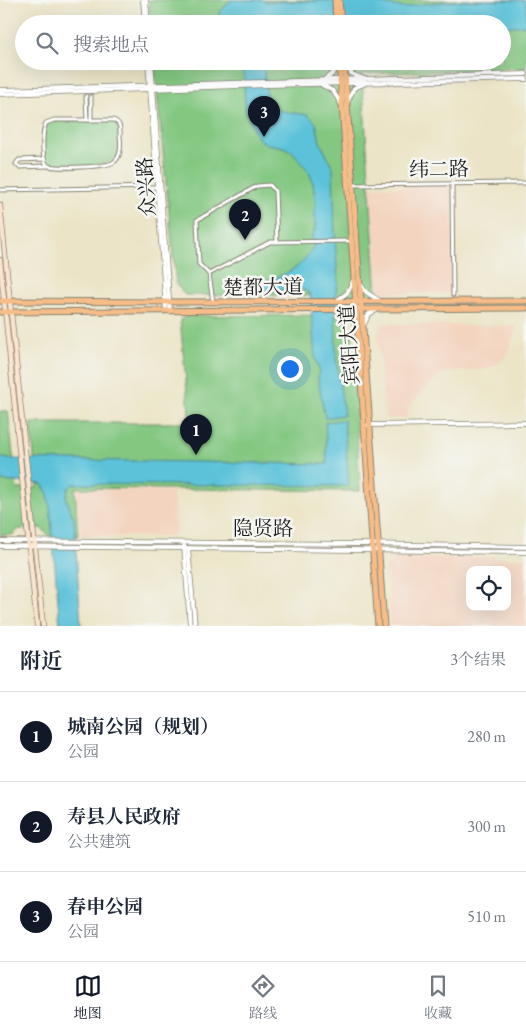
<!DOCTYPE html>
<html lang="zh">
<head>
<meta charset="utf-8">
<style>
  body { margin:0; font-family:"EB Garamond","Noto Serif SC",serif; background:#f6f6f7; color:#1f2937 }
  .controls { position:absolute; right:15px; bottom:15px; display:grid; overflow:hidden; border-radius:10px; box-shadow:0 5px 20px #0002 }
  .controls button { width:45px; height:45px; display:grid; place-items:center; padding:0; border:0; border-bottom:1px solid #e0e1e3; background:#fff; color:#1f2937; font:25px sans-serif }
  .you { position:absolute; left:289px; top:368px; width:18px; height:18px; margin:-12px; border:4px solid #fff; border-radius:50%; background:#1a73e8; box-shadow:0 0 0 8px #1a73e833 }
  .badge { display:grid; place-items:center; width:32px; height:32px; border-radius:50%; background:#111827; color:#fff; font-size:16px; font-weight:700 }
  .pin { position:absolute; translate:-50% -41px; filter:drop-shadow(0 1px 2px #0008) }
  .pin::after { content:''; position:absolute; top:26px; width:18px; height:15px; background:inherit; clip-path:polygon(0 0,100% 0,50% 100%) }
  .list { margin:0; padding:0; list-style:none }
  h2 { display:flex; justify-content:space-between; align-items:center; height:65px; margin:0; padding:0 20px; font-size:21px }
  h2 small { font-size:16px; font-weight:400; color:#747a83 }
  .list li { display:grid; grid-template-columns:32px 1fr auto; gap:15px; align-items:center; box-sizing:border-box; height:90px; padding:0 20px; border-top:1px solid #e0e1e3 }
  .list b { display:block; font-size:19px; white-space:nowrap }
  .list p { margin:0; font-size:16px; white-space:nowrap; color:#747a83 }
  .list em { font-size:16px; font-style:normal; color:#747a83 }
  .icon { flex:none; width:28px; height:28px; fill:none; stroke:currentColor; stroke-width:2; stroke-linecap:round; stroke-linejoin:round }
  .map { position:relative; flex:none; width:526px; height:626px; overflow:hidden }
  .search { position:absolute; background:#fff; box-shadow:0 5px 20px #0002; left:15px; right:15px; top:15px; height:55px; display:flex; align-items:center; gap:12px; box-sizing:border-box; padding:0 18px; border-radius:28px; color:#747a83; font-size:19px }
  .sheet { height:335px; background:#fff }
  nav { display:flex; justify-content:space-around; align-items:center; box-sizing:border-box; height:70px; border-top:1px solid #e0e1e3; background:#fff; font-size:14px; color:#747a83 }
  nav a { display:grid; justify-items:center; gap:2px }
  nav .on { color:#111827 }
  .map>svg:first-child { display:block }
  .built { fill:#f3d4bf; fill-rule:evenodd }
  .green { fill:#83c781; stroke:#50724e }
  .water { fill:#5cc2d9; stroke:#3c6f7a }
  .lines { fill:none; stroke-linecap:round; stroke-linejoin:round }
  .minor-casing { stroke:#848071; stroke-width:5 }
  .tertiary-casing { stroke:#848071; stroke-width:5.5 }
  .secondary-casing { stroke:#848071; stroke-width:6 }
  .primary-casing { stroke:#848071; stroke-width:7 }
  .trunk-casing { stroke:#848071; stroke-width:7 }
  .minor { stroke:#fff; stroke-width:3 }
  .tertiary { stroke:#fff; stroke-width:4 }
  .secondary { stroke:#fce5cf; stroke-width:4.5 }
  .primary { stroke:#f7bd88; stroke-width:5 }
  .trunk { stroke:#f7bd88; stroke-width:5 }
  .labels { text-anchor:middle; dominant-baseline:central; stroke-width:5; stroke-linejoin:round; paint-order:stroke }
  .street-label { font-size:20px; fill:#1c1c1c; stroke:#f6f6f2 }
</style>
</head>
<body>
<div class="map">
<svg width="526" height="626" viewBox="0 0 526 626">
  <rect width="100%" height="100%" fill="#f6f6f2"/>
  <filter id="ink" filterUnits="userSpaceOnUse"><feTurbulence type="fractalNoise" baseFrequency=".02" numOctaves="2"/><feDisplacementMap in="SourceGraphic" scale="10" xChannelSelector="R" yChannelSelector="G"/><feConvolveMatrix kernelMatrix="1 2 1 2 8 2 1 2 1" color-interpolation-filters="sRGB"/></filter>
  <filter id="wash" filterUnits="userSpaceOnUse"><feTurbulence type="fractalNoise" baseFrequency=".0096" numOctaves="4" result="noise"/><feDisplacementMap in="SourceGraphic" scale="20" xChannelSelector="R" yChannelSelector="G"/><feGaussianBlur stdDeviation="1.12" result="paint"/><feColorMatrix in="noise" values="0 0 0 0 0 0 0 0 0 0 0 0 0 0 0 0 0 1.4 0 .05"/><feComposite in="paint" operator="in"/></filter>
  <g filter="url(#wash)">
    <rect width="100%" height="100%" fill="#ebe4c6"/>
    <g class="built">
      <path d="M367,187H452L453,293H381L373,276Z"/>
      <path d="M382,324L517,326L507,356L496,365L487,369L441,373L408,407L407,418H385L378,335Z"/>
      <path d="M76,489L173,491L176,531L170,536H81Z"/>
      <path d="M395,557L526,558V626H390L386,567ZM470,570H507V607H470Z"/>
    </g>
    <g class="green">
      <path d="M149,0H526V68L362,74L377,296L185,295L176,284L154,61H502V24H151Z"/>
      <path d="M113,120L118,123C119,133 122,145 118,155C113,169 61,168 48,165C42,155 42,135 47,124L54,121Z"/>
      <path d="M340,315L352,332L360,491L75,488L78,536H49L41,528L19,529L12,535H0V411H8L17,489L37,488L31,423H190L180,320L187,316Z"/>
    </g>
    <g class="water">
      <path d="M231,0H263L266,2L362,0L405,8C423,0 501,0 526,0V25L502,27V24H218L219,13Z"/>
      <path d="M236,61H263L267,97L273,106L281,111L308,115L316,123L320,142L333,168L335,237L338,283L335,296L336,356L344,415L325,418L318,378L319,370L315,358L310,294L304,290H253L257,283C274,279 297,272 307,256C310,253 311,249 314,246L311,238L315,229V197L313,183L309,172L293,152L284,147L267,144L260,140L254,132L245,108L244,76Z"/>
      <path d="M344,420L349,486L73,484L68,489L66,498L74,519L81,626H60L50,508L48,494L42,484L0,481V457L8,459L327,464L325,422Z"/>
    </g>
  </g>
  <g filter="url(#ink)">
    <g class="lines">
      <g class="minor-casing">
        <g id="minor">
          <path d="M86,96L87,120"/>
          <path d="M91,96V120"/>
          <path d="M54,120H113C121,123 120,128 120,136C121,144 122,156 114,162C105,168 60,168 48,166C41,161 42,131 46,123Z"/>
          <path d="M44,159L19,160L16,164L20,167L47,166"/>
          <path d="M353,185L526,183"/>
          <path d="M452,186L453,295"/>
          <path d="M0,190L158,187"/>
          <path d="M209,274L199,264L197,220L257,186L270,185L275,191L277,242"/>
          <path d="M213,302L209,274L270,242L351,241"/>
        </g>
      </g>
      <g class="tertiary-casing">
        <g id="tertiary">
          <path d="M143,0L145,24"/>
          <path d="M146,0L148,24"/>
          <path d="M148,61L166,311"/>
          <path d="M151,61L170,311"/>
          <path d="M345,64L352,74L362,78"/>
          <path d="M325,79L332,74L338,61"/>
          <path d="M322,85L333,91L341,104"/>
          <path d="M0,90L526,74"/>
          <path d="M0,94L269,85L526,79"/>
          <path d="M348,101L354,88L364,84"/>
          <path d="M361,285L366,292L380,301"/>
          <path d="M336,301L347,293L353,281"/>
          <path d="M340,310L350,317L356,326"/>
          <path d="M364,324L369,314L377,310"/>
          <path d="M368,425L526,423"/>
          <path d="M0,541L361,544L526,547"/>
          <path d="M0,546L526,552"/>
          <path d="M184,546L190,626"/>
          <path d="M188,548L195,626"/>
        </g>
      </g>
      <g class="secondary-casing">
        <g id="secondary">
          <path d="M0,205L43,626"/>
          <path d="M0,260L37,626"/>
        </g>
      </g>
      <g class="primary-casing">
        <g id="primary">
          <path d="M0,301L169,302L526,301"/>
          <path d="M0,312L526,308"/>
        </g>
      </g>
      <g class="trunk-casing">
        <g id="trunk">
          <path d="M335,0L336,24"/>
          <path d="M339,0L341,24"/>
          <path d="M339,61L378,626"/>
          <path d="M344,61L384,626"/>
        </g>
      </g>
      <use href="#minor" class="minor"/>
      <use href="#tertiary" class="tertiary"/>
      <use href="#secondary" class="secondary"/>
      <use href="#primary" class="primary"/>
      <use href="#trunk" class="trunk"/>
    </g>
  </g>
  <g class="labels">
    <g class="street-label">
      <text transform="translate(439 169) rotate(-1)">纬二路</text>
      <text transform="translate(146 187) rotate(-94)">众兴路</text>
      <text transform="translate(263 287) rotate(-1)">楚都大道</text>
      <text transform="translate(349 345) rotate(-94)">宾阳大道</text>
      <text x="263" y="528">隐贤路</text>
    </g>
  </g>
</svg>
<div class="controls">
<button><svg class="icon" aria-label="locate" viewBox="0 0 24 24"><circle cx="12" cy="12" r="6"/><path d="M12 2v4M12 18v4M2 12h4M18 12h4"/></svg></button>
</div>
<div class="you"></div>
<div class="pin badge" style="left:196px;top:455px">1</div>
<div class="pin badge" style="left:245px;top:240px">2</div>
<div class="pin badge" style="left:264px;top:137px">3</div>
<div class="search"><svg class="icon" aria-label="search" viewBox="0 0 24 24"><circle cx="10" cy="10" r="6"/><path d="M15 15l6 6"/></svg>搜索地点</div>
</div>
<section class="sheet">
<h2>附近<small>3个结果</small></h2>
<ul class="list">
<li><span class="badge">1</span><div><b>城南公园（规划）</b><p>公园</p></div><em>280 m</em></li>
<li><span class="badge">2</span><div><b>寿县人民政府</b><p>公共建筑</p></div><em>300 m</em></li>
<li><span class="badge">3</span><div><b>春申公园</b><p>公园</p></div><em>510 m</em></li>
</ul>
</section>
<nav>
<a class="on"><svg class="icon" aria-label="map" viewBox="0 0 24 24"><path d="M3 6l6-2 6 2 6-2v14l-6 2-6-2-6 2zM9 4v14M15 6v14"/></svg>地图</a>
<a><svg class="icon" aria-label="directions" viewBox="0 0 24 24"><path d="M12 3l9 9-9 9-9-9zM9 14v-3h6M13 9l2 2-2 2"/></svg>路线</a>
<a><svg class="icon" aria-label="saved" viewBox="0 0 24 24"><path d="M7 4h10v16l-5-4-5 4z"/></svg>收藏</a>
</nav>
</body>
</html>
